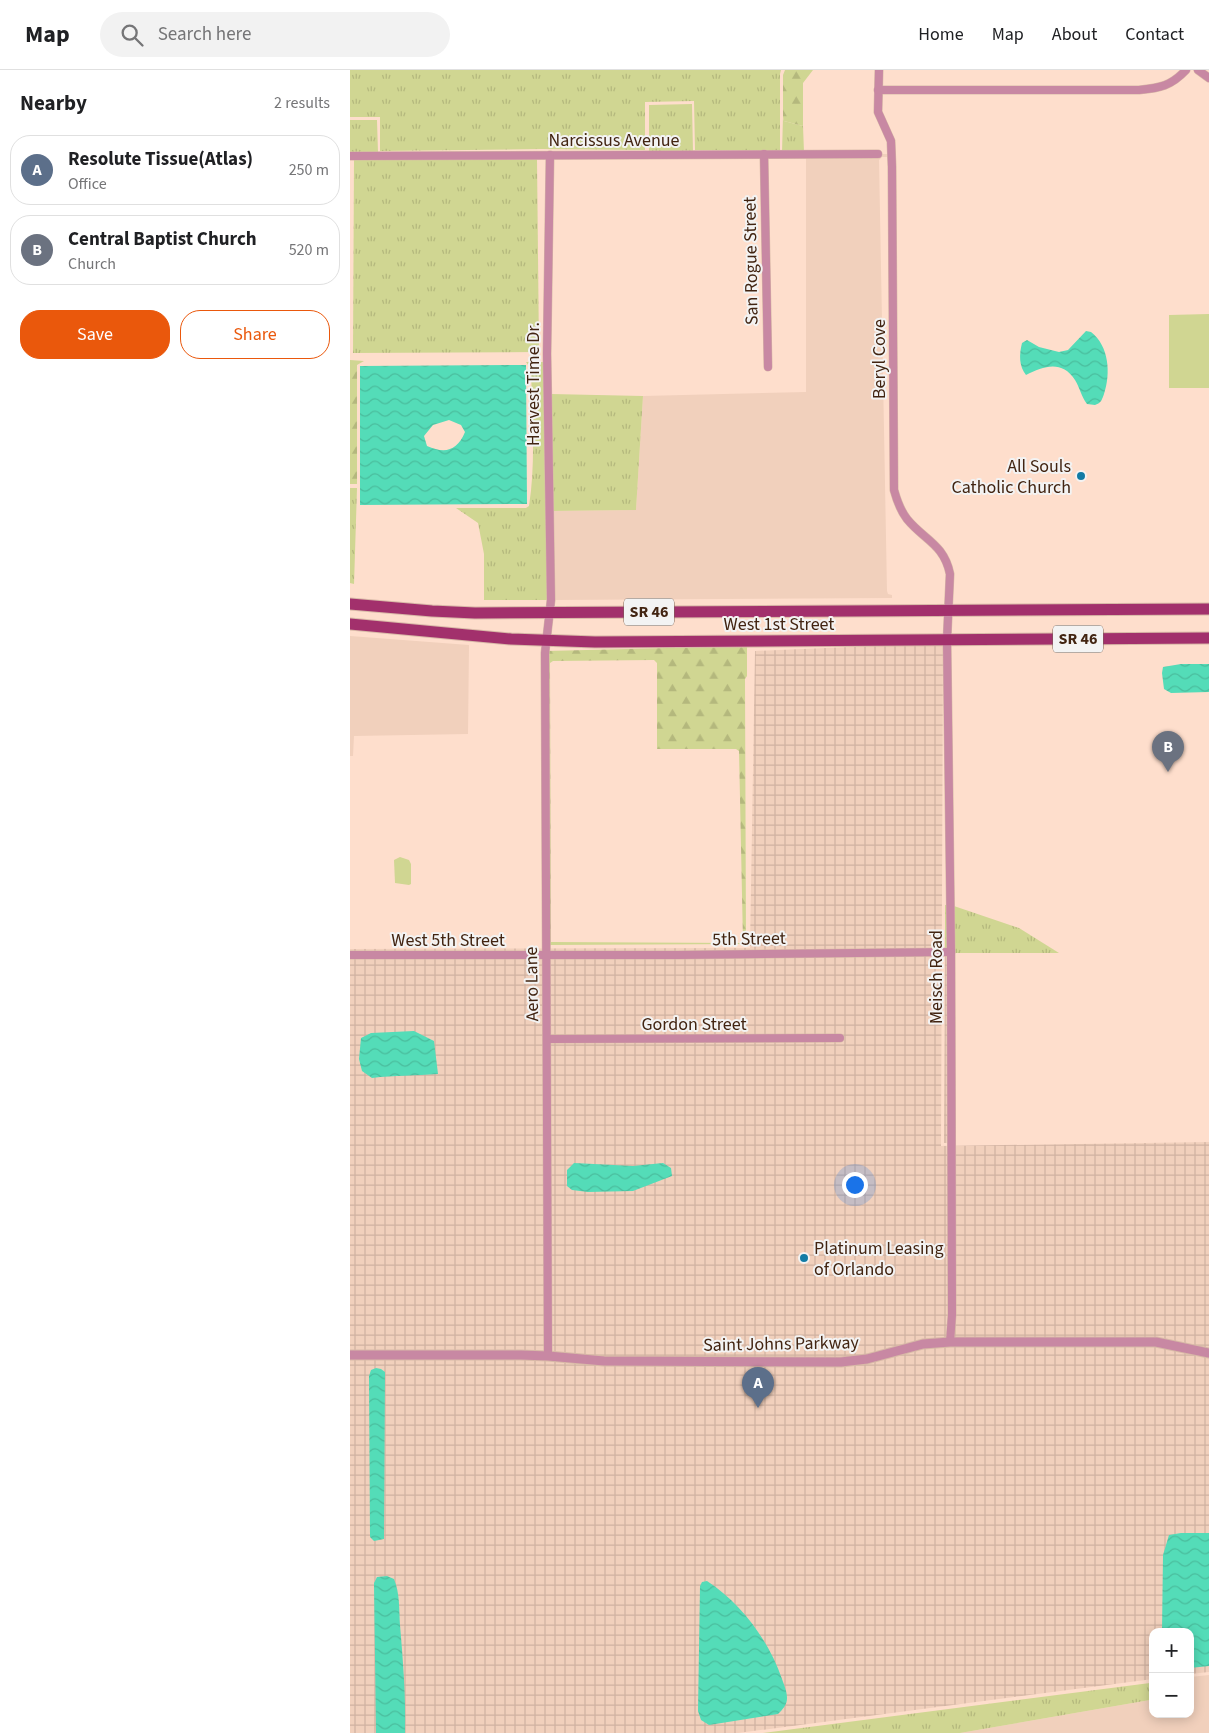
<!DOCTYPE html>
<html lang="en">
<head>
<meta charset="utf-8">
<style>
  body { margin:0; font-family:"Source Sans 3",sans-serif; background:#f2f2f2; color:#202124 }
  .controls { position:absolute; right:15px; bottom:15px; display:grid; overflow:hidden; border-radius:10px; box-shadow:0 2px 12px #0003 }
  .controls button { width:45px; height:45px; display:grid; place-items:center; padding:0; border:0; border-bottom:1px solid #e0e0e0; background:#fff; color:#202124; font:25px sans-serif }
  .you { position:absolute; left:504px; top:1114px; width:18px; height:18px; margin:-12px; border:4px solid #fff; border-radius:50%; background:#1a73e8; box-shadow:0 0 0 8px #1a73e833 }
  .badge { display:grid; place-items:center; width:32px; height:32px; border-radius:50%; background:#ea580c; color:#fff; font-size:16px; font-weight:700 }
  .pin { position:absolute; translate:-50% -41px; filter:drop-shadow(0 1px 2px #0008) }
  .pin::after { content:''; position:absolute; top:26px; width:18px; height:15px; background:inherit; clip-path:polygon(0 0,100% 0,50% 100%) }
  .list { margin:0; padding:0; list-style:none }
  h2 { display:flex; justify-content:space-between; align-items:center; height:65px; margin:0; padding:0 20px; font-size:21px }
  h2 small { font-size:16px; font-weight:400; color:#757577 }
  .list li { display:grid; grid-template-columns:32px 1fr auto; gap:15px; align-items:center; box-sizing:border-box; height:70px; margin:0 10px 10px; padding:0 10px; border:1px solid #e0e0e0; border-radius:20px }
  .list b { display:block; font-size:19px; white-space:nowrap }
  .list p { margin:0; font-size:16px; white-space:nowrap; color:#757577 }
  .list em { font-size:16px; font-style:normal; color:#757577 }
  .actions { display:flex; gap:10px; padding:15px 20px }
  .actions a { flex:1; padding:11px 0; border:1px solid #ea580c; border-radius:20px; text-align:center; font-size:18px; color:#ea580c }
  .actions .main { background:#ea580c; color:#fff }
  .icon { flex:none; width:28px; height:28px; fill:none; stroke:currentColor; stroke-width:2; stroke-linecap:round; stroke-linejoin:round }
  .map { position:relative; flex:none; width:859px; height:1663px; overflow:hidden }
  header { display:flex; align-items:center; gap:30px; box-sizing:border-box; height:70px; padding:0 25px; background:#fff; border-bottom:1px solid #e0e0e0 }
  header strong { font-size:24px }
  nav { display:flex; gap:28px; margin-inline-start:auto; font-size:18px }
  .search { width:350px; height:45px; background:#f2f2f2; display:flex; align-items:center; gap:12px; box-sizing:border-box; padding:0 18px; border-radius:28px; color:#757577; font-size:19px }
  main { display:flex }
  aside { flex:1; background:#fff }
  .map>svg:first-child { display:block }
  .built { fill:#f1d0bc }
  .industrial { fill:url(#industrial-grid) }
  .grass { fill:url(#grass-tufts) }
  .forest { fill:url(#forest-firs); fill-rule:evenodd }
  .park { fill:#d0d692 }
  .water { fill:url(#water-waves); fill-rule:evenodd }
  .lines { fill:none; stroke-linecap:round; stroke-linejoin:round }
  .minor-casing { stroke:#d8b9a7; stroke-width:9 }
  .tertiary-casing { stroke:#d8b9a7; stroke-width:11 }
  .primary-casing { stroke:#d8b9a7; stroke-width:13 }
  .minor { stroke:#c888a3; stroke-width:8 }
  .tertiary { stroke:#c888a3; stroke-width:9 }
  .primary { stroke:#a2306c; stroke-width:11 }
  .poi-dot { fill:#117ba5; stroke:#f3f3f3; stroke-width:2 }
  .labels { text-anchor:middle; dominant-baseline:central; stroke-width:4; stroke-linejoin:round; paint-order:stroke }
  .shield { fill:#f3f3f3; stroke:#776255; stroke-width:1 }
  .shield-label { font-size:16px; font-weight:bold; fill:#422411 }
  .street-label { font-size:18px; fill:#422411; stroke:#f3f3f3 }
  .poi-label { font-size:18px; fill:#422411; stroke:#f3f3f3; text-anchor:end }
</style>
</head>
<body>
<header>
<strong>Map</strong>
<div class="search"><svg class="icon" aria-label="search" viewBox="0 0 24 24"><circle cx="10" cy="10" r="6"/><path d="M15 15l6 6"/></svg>Search here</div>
<nav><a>Home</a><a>Map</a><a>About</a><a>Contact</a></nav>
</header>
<main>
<aside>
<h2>Nearby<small>2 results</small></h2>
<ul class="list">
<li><span class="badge" style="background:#5c6f8a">A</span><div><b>Resolute Tissue(Atlas)</b><p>Office</p></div><em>250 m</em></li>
<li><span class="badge" style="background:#6b7280">B</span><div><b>Central Baptist Church</b><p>Church</p></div><em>520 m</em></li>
</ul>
<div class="actions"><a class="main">Save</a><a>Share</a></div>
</aside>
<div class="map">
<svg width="859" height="1663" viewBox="0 0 859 1663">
  <defs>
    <pattern id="industrial-grid" width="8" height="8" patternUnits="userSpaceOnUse" patternTransform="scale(1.25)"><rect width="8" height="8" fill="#f1d0bc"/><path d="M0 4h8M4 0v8" fill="none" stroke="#d0b2a1"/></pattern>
    <pattern id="grass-tufts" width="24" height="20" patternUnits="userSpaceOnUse" patternTransform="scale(1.25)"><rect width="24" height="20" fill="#d0d692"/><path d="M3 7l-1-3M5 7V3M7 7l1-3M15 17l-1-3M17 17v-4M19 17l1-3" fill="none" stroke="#b4b87d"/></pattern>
    <pattern id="forest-firs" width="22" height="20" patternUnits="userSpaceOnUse" patternTransform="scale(1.25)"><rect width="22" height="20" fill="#d0d692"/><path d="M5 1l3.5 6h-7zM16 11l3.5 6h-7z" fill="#b4b87d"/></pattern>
    <pattern id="water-waves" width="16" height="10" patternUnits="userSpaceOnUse" patternTransform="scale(1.25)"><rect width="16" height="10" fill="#54dcb8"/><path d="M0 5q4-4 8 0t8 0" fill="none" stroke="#4abd9d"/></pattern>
  </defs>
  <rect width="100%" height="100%" fill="#fedecc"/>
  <g class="built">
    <path d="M456,84H543L544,87H532L529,90L537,521L538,524L542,525V528L201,530V441L286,440L293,326L456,322Z"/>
    <path d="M0,566L119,575L118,664L4,666L3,686H0Z"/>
    <path d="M859,1605V1663H610L800,1630V1613L803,1612V1644H840V1607Z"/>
  </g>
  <g class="industrial">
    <path d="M593,573L591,1076L859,1072V1602L840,1604V1562H803V1609L388,1663H0V879L400,878L405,581Z"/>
    <path d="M595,883H601V1073H594Z"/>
  </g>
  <g class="grass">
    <path d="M0,0H431L430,4V80H345L344,31L295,32V80L191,79L30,81V47H0Z"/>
    <path d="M342,34L343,82H432L433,47L434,51L453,56L454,82L299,84V35Z"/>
    <path d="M0,50H27L28,83L0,85Z"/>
    <path d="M187,89L189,282L3,283L4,90Z"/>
    <path d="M176,292H201V324L293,326L286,440L201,441V530H134V484L128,453L106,438H176L179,436C186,392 182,344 181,299Z"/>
    <path d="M0,418H7L4,514L0,513Z"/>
    <path d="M595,835H601L669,858L709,883H595Z"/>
    <path d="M800,1613V1630L610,1663H413Z"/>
  </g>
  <g class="forest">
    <path d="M435,0H463L453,13V56L434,51L433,47V5Z"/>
    <path d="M0,290L14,291L7,295V414H0Z"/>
    <path d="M397,576V606L395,609L396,874L199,875L196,581ZM304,590L307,593V679H386L389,681L393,872L391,873L201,872L200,593L203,591Z"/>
  </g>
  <g class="park">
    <path d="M859,244V318H819V245Z"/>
    <path d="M50,787L59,790L61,794V814L59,815L45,813L44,790Z"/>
  </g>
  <g class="water">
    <path d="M736,261L741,262C759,276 761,303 754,324C754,324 752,330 751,331C750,333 747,334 745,335L737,334C731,326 730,318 725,310C712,290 694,296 676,305C669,296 669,285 672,273L677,270L689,277L709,282L718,280Z"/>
    <path d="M176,295L177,434L10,435V296ZM99,350L111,355L115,362C107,381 95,384 77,376L74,366L83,355Z"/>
    <path d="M831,594H859V622L821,623L814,619L812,603L813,597Z"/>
    <path d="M64,961L84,971L88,1004C66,1006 44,1005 22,1008L12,1001L9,989L11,968L21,963Z"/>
    <path d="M224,1093L283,1096L313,1093L321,1098L322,1106L283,1121L238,1122L222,1120L217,1116V1100Z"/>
    <path d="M26,1298L31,1299L35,1302L34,1469L24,1471L20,1467L19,1306L21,1300Z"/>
    <path d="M831,1463H859V1596L840,1598V1562H812L813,1485L819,1465Z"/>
    <path d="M37,1506L44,1509C50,1523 49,1540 50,1555C53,1591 56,1627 55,1663H26L24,1513L27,1507Z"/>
    <path d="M357,1511C391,1533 419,1571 432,1609C434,1615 437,1621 437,1628C437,1635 433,1639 428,1644L359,1655L351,1650L348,1641L350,1516L352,1512Z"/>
  </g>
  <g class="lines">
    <g class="minor-casing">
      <g id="minor">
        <path d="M529,0L528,42L541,71L542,97L544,420C547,431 550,440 557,449C574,470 594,474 600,504L597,570L601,882L602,1245L600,1272"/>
        <path d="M848,0L859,8"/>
        <path d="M528,20H789C810,18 821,16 836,0"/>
        <path d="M414,84L418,297"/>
        <path d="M0,86L528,84"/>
        <path d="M0,885H328L601,882"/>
        <path d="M198,969L490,968"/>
        <path d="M198,1286L195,583L201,530L197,284L200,85"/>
      </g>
    </g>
    <g class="tertiary-casing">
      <path id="tertiary" d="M0,1285H171L198,1286L254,1291L491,1292L517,1289L573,1274L600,1272H806L859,1283"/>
    </g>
    <g class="primary-casing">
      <g id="primary">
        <path d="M0,534L82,541L125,543L859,539"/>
        <path d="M0,554L161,569L245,572L859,568"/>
      </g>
    </g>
    <use href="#minor" class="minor"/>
    <use href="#tertiary" class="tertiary"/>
    <use href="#primary" class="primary"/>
  </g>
  <g class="poi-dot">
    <circle cx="731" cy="406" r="5"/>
    <circle cx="454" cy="1188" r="5"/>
  </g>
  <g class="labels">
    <g class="shield">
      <rect x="274" y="528.5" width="50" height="27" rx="4"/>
      <rect x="703" y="555.5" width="50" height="27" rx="4"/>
    </g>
    <g class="shield-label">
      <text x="299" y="542">SR 46</text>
      <text x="728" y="569">SR 46</text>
    </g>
    <g class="street-label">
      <text x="264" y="70">Narcissus Avenue</text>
      <text transform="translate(401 191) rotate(-91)">San Rogue Street</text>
      <text transform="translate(529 289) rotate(-90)">Beryl Cove</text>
      <text transform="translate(183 314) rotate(-90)">Harvest Time Dr.</text>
      <text x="429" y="554">West 1st Street</text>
      <text transform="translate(399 869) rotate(-1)">5th Street</text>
      <text x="98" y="870">West 5th Street</text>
      <text transform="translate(586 907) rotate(-90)">Meisch Road</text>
      <text transform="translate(182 914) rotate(-91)">Aero Lane</text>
      <text x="344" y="954">Gordon Street</text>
      <text transform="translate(431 1274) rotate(-1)">Saint Johns Parkway</text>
    </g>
    <g class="poi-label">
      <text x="721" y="396">All Souls<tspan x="721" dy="21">Catholic Church</tspan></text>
      <text x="464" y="1178" text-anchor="start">Platinum Leasing<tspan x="464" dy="21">of Orlando</tspan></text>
    </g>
  </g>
</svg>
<div class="controls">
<button>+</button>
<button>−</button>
</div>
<div class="you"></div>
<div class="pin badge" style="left:408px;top:1338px;background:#5c6f8a">A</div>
<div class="pin badge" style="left:818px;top:702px;background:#6b7280">B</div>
</div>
</main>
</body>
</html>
